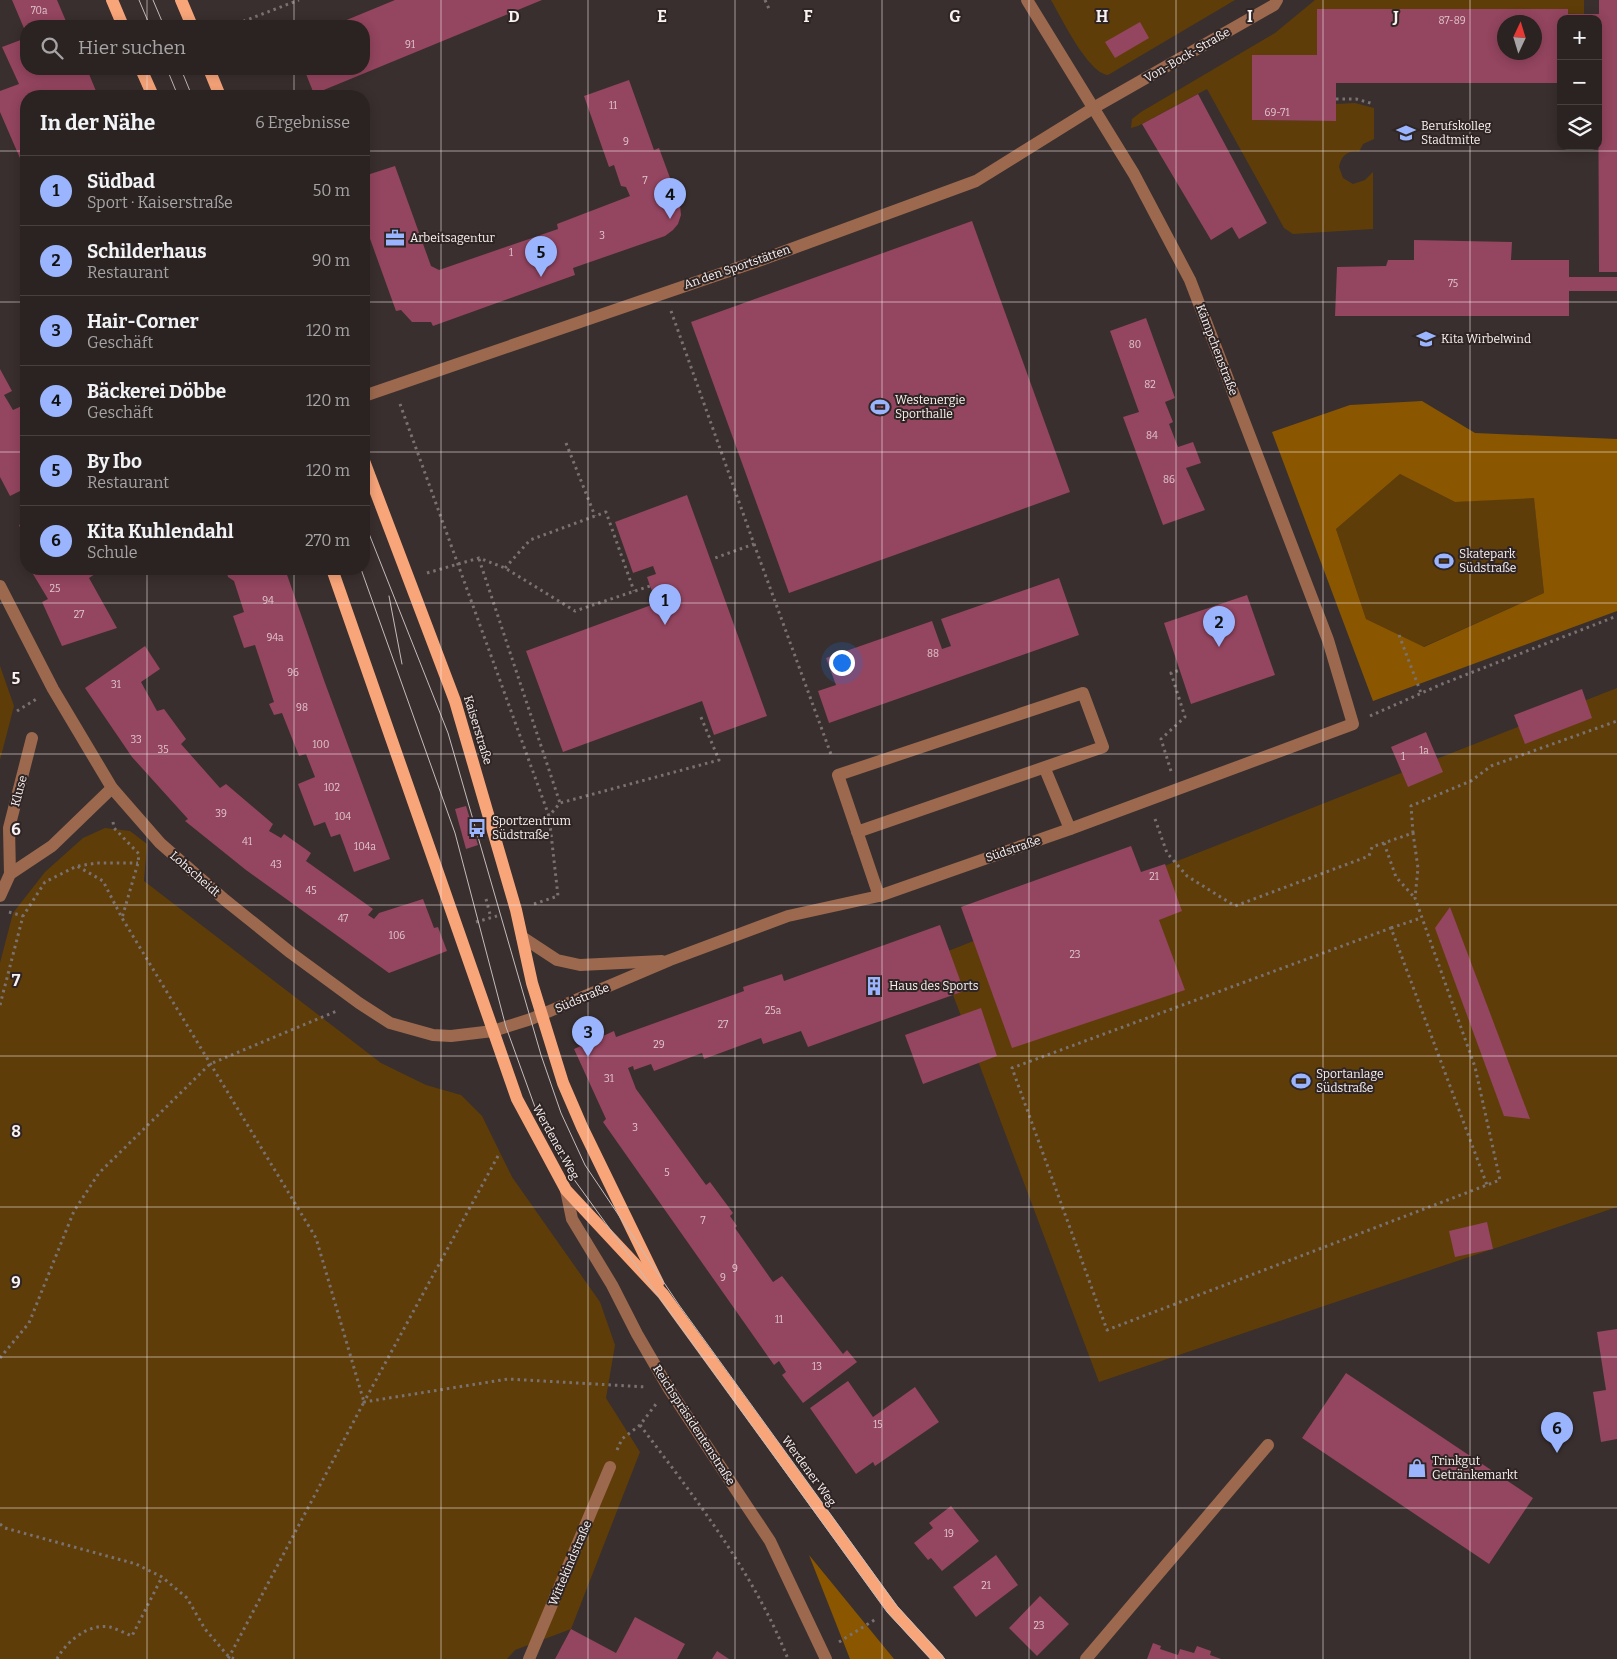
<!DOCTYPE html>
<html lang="de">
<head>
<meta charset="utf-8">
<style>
  body { margin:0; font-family:Bitter,serif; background:#372f2f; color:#f1f3f6 }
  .controls { position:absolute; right:15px; top:15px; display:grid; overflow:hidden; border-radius:10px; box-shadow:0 2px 12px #0003 }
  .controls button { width:45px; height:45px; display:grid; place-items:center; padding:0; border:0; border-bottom:1px solid #474040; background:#2b2322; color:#f1f3f6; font:25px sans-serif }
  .compass { position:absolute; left:1497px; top:15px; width:45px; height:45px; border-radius:50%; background:#2b2322; box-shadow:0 2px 12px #0003; rotate:4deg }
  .you { position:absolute; left:841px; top:662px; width:18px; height:18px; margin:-12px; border:4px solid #fff; border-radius:50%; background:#1a73e8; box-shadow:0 0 0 8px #1a73e833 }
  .badge { display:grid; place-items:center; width:32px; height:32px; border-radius:50%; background:#9ab5fd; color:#111; font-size:16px; font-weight:700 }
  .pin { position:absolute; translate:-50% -41px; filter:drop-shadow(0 1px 2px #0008) }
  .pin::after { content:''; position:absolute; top:26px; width:18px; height:15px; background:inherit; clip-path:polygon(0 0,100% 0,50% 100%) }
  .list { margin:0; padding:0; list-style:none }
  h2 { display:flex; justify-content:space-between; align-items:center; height:65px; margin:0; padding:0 20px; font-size:21px }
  h2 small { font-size:16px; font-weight:400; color:#a6a4a5 }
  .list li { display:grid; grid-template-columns:32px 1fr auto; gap:15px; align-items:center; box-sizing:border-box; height:70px; padding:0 20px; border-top:1px solid #474040 }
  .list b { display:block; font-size:19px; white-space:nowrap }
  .list p { margin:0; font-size:16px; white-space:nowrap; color:#a6a4a5 }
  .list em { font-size:16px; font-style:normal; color:#a6a4a5 }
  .icon { flex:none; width:28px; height:28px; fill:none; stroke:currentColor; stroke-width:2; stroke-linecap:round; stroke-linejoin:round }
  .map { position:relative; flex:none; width:1617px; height:1659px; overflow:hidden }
  .search { position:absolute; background:#2b2322; box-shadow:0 2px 12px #0003; left:20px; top:20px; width:350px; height:55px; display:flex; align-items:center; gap:12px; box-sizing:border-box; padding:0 18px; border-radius:20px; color:#a6a4a5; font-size:19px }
  .panel { position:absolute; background:#2b2322; box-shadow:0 2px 12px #0003; left:20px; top:90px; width:350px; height:485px; border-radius:20px }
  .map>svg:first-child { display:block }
  .green { fill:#5f3d09 }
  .forest { fill:#8a5700; fill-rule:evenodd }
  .building { fill:#94455f; fill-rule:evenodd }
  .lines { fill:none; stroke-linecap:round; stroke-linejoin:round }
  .path { stroke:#7a7171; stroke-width:3; stroke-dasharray:2.5 4; stroke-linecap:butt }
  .minor { stroke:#9c694f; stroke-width:12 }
  .major { stroke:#f9a57a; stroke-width:12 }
  .tram { stroke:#c4bcbb; stroke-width:1 }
  .grid { fill:none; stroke:#f9f2f2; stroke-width:1; stroke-opacity:0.55 }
  .labels { text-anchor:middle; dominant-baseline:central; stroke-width:4; stroke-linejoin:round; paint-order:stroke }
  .number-label { font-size:10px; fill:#e0c7cd }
  .street-label { font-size:12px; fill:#f9f2f2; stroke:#2f2524 }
  .poi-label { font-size:12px; fill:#f9f2f2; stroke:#2f2524; text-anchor:start }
  .grid-label { font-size:16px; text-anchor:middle; font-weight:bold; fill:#f9f2f2; stroke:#2f2524; stroke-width:4; stroke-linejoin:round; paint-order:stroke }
</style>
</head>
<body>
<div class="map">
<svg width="1617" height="1659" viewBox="0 0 1617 1659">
  <rect width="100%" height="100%" fill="#392f2e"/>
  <g class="green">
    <path d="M1051,0H1235L1108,75C1088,73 1061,17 1051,0Z"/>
    <path d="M1315,0H1584V14L1317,9V55H1252V120L1336,121V104L1355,103L1374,108V139L1363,144L1359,152C1348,150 1341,156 1339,167L1343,178L1353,184L1365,180L1373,172V229L1293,234L1284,228L1207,89L1138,126L1131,128L1132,119L1141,112L1275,33Z"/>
    <path d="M1400,474L1455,502L1534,497L1544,593L1423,647L1366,619L1336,529Z"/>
    <path d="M0,666L14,706L0,760Z"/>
    <path d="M1617,688V1207L1099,1382L938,955Z"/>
    <path d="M105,828L130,831L147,844L144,881L381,1063L426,1085L461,1095L482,1116L512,1177L600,1302L615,1345L606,1398L640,1452L571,1629L515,1650L507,1659H0V963L13,913L45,872L83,838Z"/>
  </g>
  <g class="forest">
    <path d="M1422,401L1475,433L1617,439V611L1373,701L1272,432L1350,405ZM1400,474L1455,502L1534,498L1544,593L1424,647L1366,619L1336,529Z"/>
    <path d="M809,1555L894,1659H850Z"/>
  </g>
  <g class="building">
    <path d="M12,0H57L68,26H26V33Z"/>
    <path d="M395,0H542L314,94L304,69H364V26H332Z"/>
    <path d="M1599,0H1617V272H1599L1598,19H1561V83H1336V121L1252,120V55H1317V9H1568V14H1599ZM1504,22H1534V52H1504Z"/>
    <path d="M1140,22L1149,38L1115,58L1105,42Z"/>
    <path d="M26,38V69H87L98,96H26V172L0,112V91L19,84L2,47Z"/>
    <path d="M629,80L654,150L659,148L680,205L681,215L678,224L673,230L665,236L573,268L575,275L433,326L431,322H412L401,310L396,311L364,222V176L395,166L431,266L439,270L558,229L557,224L630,196L626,187L621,186L614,165L609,167L584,96Z"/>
    <path d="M1198,94L1267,223L1239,239L1232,227L1211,240L1142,124Z"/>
    <path d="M972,221L1070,492L789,593L691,322Z"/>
    <path d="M1414,240L1512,242L1511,260H1569V277H1617V291H1569V316H1335L1337,267L1386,266L1388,260H1414Z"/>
    <path d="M1146,318L1175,398L1165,402L1173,422L1169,424L1178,447L1193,442L1201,463L1186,468L1205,510L1163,525L1123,417L1139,412L1110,331Z"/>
    <path d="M0,369L12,391L4,395L13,410L24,405L26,409V488L10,496L0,477Z"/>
    <path d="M687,495L767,716L714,735L702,701L563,752L526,651L665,600L662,590L653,593L650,586L647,577L656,574L653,566L633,573L615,522Z"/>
    <path d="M26,521V540L19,525Z"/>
    <path d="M30,569H92L95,574L89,578L117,628L62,646L42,602L48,599Z"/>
    <path d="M226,569H285L325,683L390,859L354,872L340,834L331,837L325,822L314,826L298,784L315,777L306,754L299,756L282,713L274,715L269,704L274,702L255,645L244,648L233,616L244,612L234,581L228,577Z"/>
    <path d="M1059,578L1079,635L829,723L818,691L836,685L826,658L932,621L942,649L951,646L941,619Z"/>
    <path d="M1247,595L1275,675L1191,704L1164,623Z"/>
    <path d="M145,646L160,669L141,682L157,711L164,709L186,739L181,744L220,788L226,784L273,824L269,831L281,838L284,834L311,853L306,861L373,909L368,915L374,919L379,913L423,899L434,928L438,927L447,951L389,973L246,870L185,821L188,819L132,757L85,688Z"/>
    <path d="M1582,689L1592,718L1525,744L1514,715Z"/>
    <path d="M1426,732L1443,772L1408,787L1391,747Z"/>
    <path d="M466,806L478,845L466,849L455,809Z"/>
    <path d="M1131,846L1141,872L1165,864L1182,911L1159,920L1185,990L1012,1048L961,907Z"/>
    <path d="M1450,907L1530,1119L1504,1116L1435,928Z"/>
    <path d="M940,925L964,991L808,1047L801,1031L763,1044L761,1038L704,1059L702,1053L654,1071L651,1064L634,1070L633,1066L628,1068L636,1089L706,1185L710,1182L733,1213L730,1216L737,1226L735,1228L773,1282L782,1276L843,1354L847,1350L857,1362L803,1403L782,1375L786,1372L779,1361L774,1365L603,1122L606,1119L574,1049L614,1031L616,1037L744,991L743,987L782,974L784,981Z"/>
    <path d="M981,1008L997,1056L923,1084L905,1035Z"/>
    <path d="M1487,1222L1493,1249L1455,1257L1449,1231Z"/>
    <path d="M1617,1329V1439L1601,1442L1593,1392L1606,1390L1597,1332Z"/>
    <path d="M1346,1373L1533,1498L1489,1564L1302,1438Z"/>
    <path d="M848,1381L873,1417L915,1387L939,1422L875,1466L873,1462L856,1474L810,1408Z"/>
    <path d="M951,1506L979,1541L942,1571L931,1558L928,1560L914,1543L933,1528L929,1523Z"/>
    <path d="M996,1555L1018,1585L976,1617L953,1587Z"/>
    <path d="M1040,1596L1069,1624L1037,1656L1009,1628Z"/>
    <path d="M635,1617L685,1644L677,1659H555L571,1629L616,1653Z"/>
    <path d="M1153,1643L1161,1646L1160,1649L1178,1655L1180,1649L1194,1653L1197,1646L1211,1651L1210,1655L1221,1659H1147Z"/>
    <path d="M717,1651L729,1659H712Z"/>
  </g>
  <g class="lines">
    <g class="path">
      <path d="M765,0L769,9"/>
      <path d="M231,26L299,0"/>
      <path d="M1336,99H1356L1374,104"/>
      <path d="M671,311L754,544L715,558"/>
      <path d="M400,404L549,816"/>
      <path d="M566,443L595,516"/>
      <path d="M754,544L832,757"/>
      <path d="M479,559L560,803"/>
      <path d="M505,568L530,540L606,512L634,591"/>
      <path d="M427,573L479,558L505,568L575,611L650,586"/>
      <path d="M1399,635L1421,693"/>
      <path d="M17,711L38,698"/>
      <path d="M1370,716L1442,684L1617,616"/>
      <path d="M1171,771L1161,739L1185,717L1171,673L1180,670"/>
      <path d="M1155,819L1167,853L1187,876L1235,906L1369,856L1372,847L1413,833L1418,868L1415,898L1475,1067L1500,1180L1107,1330L1012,1068L1391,928L1487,1185"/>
      <path d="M113,822L114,828L139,854L138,863L122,918"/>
      <path d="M1413,833L1411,806L1471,781L1491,766L1617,721"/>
      <path d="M1384,843L1396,877L1414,897"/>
      <path d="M78,866L97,863H138"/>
      <path d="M486,899L491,918"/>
      <path d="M534,904L558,896L549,816L560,803L719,760L700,715"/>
      <path d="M9,912L23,916"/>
      <path d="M476,922L497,916"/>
      <path d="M1391,928L1421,918"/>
      <path d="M0,1005L23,916L45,882L77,866L103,881L122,918L316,1238L364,1402L228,1659"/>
      <path d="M498,1156L364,1402L508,1379L646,1387"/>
      <path d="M0,1358L29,1323L74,1211L99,1173L210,1064L337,1011"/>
      <path d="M640,1425C695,1498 754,1573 788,1659"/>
      <path d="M617,1450L622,1439L640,1425L656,1404"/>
      <path d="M0,1524L5,1528L136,1564L162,1577L187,1598L205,1629L229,1657L235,1659"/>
      <path d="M839,1642L876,1619"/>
      <path d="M57,1659C66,1642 88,1623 110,1627C117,1629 125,1633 132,1636L162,1577"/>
    </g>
    <g class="minor">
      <path d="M364,396L761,260L976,181L1095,107L1274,5L1277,0"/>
      <path d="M0,586L53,689L112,788L160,843L225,900L291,953L359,1003L390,1023L433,1035L451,1036L493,1031L531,1019L670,960L788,916L879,896L1070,829L1353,724L1328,640L1190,280L1134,174L1027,0"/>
      <path d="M1045,769L1070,829"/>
      <path d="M857,832L1103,747L1083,693L838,775L879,896"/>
      <path d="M10,874L9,828L32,738"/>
      <path d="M0,896L10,874L52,846L112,788"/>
      <path d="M522,937L557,960L580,965L662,961"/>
      <path d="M566,1190L572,1219L612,1285L637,1334L669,1389L770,1541L826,1659"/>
      <path d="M529,1659L610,1467"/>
      <path d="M1086,1659L1268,1445"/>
    </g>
    <g class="major">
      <path d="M112,0L123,26"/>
      <path d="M181,0L192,26"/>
      <path d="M141,69L153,96"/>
      <path d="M209,69L220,96"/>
      <path d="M364,461L455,701L516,910L532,983L563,1083L582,1127L658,1283"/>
      <path d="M332,569L517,1099L566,1190L663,1294L893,1610L938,1659"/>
    </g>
    <g class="tram">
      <path d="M139,0L150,26"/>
      <path d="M153,0L164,26"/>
      <path d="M167,69L178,96"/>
      <path d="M181,69L192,96"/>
      <path d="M364,521L448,733L541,1055L561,1113L585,1165L679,1305L897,1606L945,1659"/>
      <path d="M361,569L455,833L506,1027L540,1121L573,1178L887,1612L931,1659"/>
      <path d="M389,596L402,664"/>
    </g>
  </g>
  <path class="grid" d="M147,0V26M294,0V26M441,0V1659M588,0V1659M735,0V1659M882,0V1659M1029,0V1659M1176,0V1659M1323,0V1659M1470,0V1659M147,69V96M294,69V96M0,151H26M364,151H1617M0,302H26M364,302H1617M0,452H26M364,452H1617M147,569V1659M294,569V1659M0,603H1617M0,754H1617M0,905H1617M0,1056H1617M0,1207H1617M0,1357H1617M0,1508H1617"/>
  <defs>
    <g id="school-bare" transform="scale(1.5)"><path d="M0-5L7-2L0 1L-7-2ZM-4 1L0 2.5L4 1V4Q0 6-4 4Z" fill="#9ab5fd" stroke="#2f2524" stroke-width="2.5" paint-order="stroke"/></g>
    <g id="office-bare" transform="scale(1.5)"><path d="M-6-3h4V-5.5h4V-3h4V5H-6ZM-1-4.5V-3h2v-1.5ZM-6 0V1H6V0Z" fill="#9ab5fd" stroke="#2f2524" stroke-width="2.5" paint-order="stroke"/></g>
    <g id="stadium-bare" transform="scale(1.5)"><path d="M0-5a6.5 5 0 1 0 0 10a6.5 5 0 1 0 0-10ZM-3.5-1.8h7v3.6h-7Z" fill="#9ab5fd" stroke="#2f2524" stroke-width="2.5" paint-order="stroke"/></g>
    <g id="bus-bare" transform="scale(1.5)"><path d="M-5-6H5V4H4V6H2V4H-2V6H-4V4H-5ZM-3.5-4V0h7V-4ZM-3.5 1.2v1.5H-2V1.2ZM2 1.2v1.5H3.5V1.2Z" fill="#9ab5fd" stroke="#2f2524" stroke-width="2.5" paint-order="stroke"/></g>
    <g id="building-bare" transform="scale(1.5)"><path d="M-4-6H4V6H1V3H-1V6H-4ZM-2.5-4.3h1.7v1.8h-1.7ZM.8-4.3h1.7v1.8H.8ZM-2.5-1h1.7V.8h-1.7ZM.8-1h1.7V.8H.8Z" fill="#9ab5fd" stroke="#2f2524" stroke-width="2.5" paint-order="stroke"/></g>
    <g id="shop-bare" transform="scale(1.5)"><path d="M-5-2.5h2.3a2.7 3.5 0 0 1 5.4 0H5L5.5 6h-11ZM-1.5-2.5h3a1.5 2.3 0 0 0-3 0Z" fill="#9ab5fd" stroke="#2f2524" stroke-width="2.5" paint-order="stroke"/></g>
  </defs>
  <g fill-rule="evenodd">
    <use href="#school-bare" x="1406" y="133"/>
    <use href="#office-bare" x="395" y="238"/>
    <use href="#school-bare" x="1426" y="339"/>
    <use href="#stadium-bare" x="880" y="407"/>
    <use href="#stadium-bare" x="1444" y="561"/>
    <use href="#bus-bare" x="477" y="828"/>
    <use href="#building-bare" x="874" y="986"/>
    <use href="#stadium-bare" x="1301" y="1081"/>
    <use href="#shop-bare" x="1417" y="1468"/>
  </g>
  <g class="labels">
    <g class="number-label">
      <text x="39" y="11">70a</text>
      <text x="1452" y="21">87-89</text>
      <text x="410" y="45">91</text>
      <text x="613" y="106">11</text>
      <text x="1277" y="113">69-71</text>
      <text x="626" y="142">9</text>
      <text x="645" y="181">7</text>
      <text x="602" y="236">3</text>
      <text x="511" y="253">1</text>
      <text x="1453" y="284">75</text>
      <text x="1135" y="345">80</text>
      <text x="1150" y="385">82</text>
      <text x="1152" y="436">84</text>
      <text x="1169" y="480">86</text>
      <text x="55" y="589">25</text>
      <text x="268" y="601">94</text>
      <text x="79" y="615">27</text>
      <text x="275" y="638">94a</text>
      <text x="933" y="654">88</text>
      <text x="293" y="673">96</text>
      <text x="116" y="685">31</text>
      <text x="302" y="708">98</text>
      <text x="136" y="740">33</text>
      <text x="321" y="745">100</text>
      <text x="163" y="750">35</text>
      <text x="1424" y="751">1a</text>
      <text x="1403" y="757">1</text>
      <text x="332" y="788">102</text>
      <text x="221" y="814">39</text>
      <text x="343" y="817">104</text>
      <text x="247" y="842">41</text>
      <text x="365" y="847">104a</text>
      <text x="276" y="865">43</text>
      <text x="1154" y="877">21</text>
      <text x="311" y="891">45</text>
      <text x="343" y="919">47</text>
      <text x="397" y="936">106</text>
      <text x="1075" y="955">23</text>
      <text x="773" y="1011">25a</text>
      <text x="723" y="1025">27</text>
      <text x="659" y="1045">29</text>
      <text x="609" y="1079">31</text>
      <text x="635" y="1128">3</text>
      <text x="667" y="1173">5</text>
      <text x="703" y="1221">7</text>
      <text x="735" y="1269">9</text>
      <text x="723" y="1278">9</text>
      <text x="779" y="1320">11</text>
      <text x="817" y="1367">13</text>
      <text x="878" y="1425">15</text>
      <text x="949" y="1534">19</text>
      <text x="986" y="1586">21</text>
      <text x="1039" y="1626">23</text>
    </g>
    <g class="street-label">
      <text transform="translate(1187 55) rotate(-30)">Von-Bock-Straße</text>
      <text transform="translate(737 267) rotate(-19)">An den Sportstätten</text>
      <text transform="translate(1217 350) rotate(69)">Kämpchenstraße</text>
      <text transform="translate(478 730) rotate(73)">Kaiserstraße</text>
      <text transform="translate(19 791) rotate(-75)">Kluse</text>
      <text transform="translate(1013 849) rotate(-19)">Südstraße</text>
      <text transform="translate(195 874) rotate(41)">Lohscheidt</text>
      <text transform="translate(582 998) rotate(-23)">Südstraße</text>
      <text transform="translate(556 1142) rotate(61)">Werdener Weg</text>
      <text transform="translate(694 1425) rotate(57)">Reichspräsidentenstraße</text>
      <text transform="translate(809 1471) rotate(54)">Werdener Weg</text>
      <text transform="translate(570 1563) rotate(-67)">Wittekindstraße</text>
    </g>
    <g class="poi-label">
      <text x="1421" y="126">Berufskolleg<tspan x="1421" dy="14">Stadtmitte</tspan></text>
      <text x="410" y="238">Arbeitsagentur</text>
      <text x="1441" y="339">Kita Wirbelwind</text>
      <text x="895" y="400">Westenergie<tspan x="895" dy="14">Sporthalle</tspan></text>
      <text x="1459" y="554">Skatepark<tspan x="1459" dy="14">Südstraße</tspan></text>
      <text x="492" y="821">Sportzentrum<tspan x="492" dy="14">Südstraße</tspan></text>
      <text x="889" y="986">Haus des Sports</text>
      <text x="1316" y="1074">Sportanlage<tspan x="1316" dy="14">Südstraße</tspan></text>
      <text x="1432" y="1461">Trinkgut<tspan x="1432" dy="14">Getränkemarkt</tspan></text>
    </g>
  </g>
  <g class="grid-label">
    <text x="514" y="22">D</text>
    <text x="662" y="22">E</text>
    <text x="808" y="22">F</text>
    <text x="955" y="22">G</text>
    <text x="1102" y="22">H</text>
    <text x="1250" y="22">I</text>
    <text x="1396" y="22">J</text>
    <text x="16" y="684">5</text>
    <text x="16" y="835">6</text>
    <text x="16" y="986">7</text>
    <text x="16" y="1137">8</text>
    <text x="16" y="1288">9</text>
  </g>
</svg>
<div class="controls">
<button>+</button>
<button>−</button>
<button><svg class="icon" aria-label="layers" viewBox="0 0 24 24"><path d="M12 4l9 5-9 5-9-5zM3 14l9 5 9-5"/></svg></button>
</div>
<svg class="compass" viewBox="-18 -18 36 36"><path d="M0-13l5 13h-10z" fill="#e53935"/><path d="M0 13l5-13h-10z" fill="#a6a4a5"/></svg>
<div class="you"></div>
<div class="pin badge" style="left:665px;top:625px">1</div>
<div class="pin badge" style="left:1219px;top:647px">2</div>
<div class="pin badge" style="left:588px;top:1057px">3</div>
<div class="pin badge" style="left:670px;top:219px">4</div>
<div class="pin badge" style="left:541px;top:277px">5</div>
<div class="pin badge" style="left:1557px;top:1453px">6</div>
<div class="search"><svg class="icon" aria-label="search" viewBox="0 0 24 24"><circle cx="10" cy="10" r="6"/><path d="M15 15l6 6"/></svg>Hier suchen</div>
<section class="panel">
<h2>In der Nähe<small>6 Ergebnisse</small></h2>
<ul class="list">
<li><span class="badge">1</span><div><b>Südbad</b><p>Sport · Kaiserstraße</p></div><em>50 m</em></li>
<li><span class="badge">2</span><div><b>Schilderhaus</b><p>Restaurant</p></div><em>90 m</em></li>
<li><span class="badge">3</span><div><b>Hair-Corner</b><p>Geschäft</p></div><em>120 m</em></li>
<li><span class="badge">4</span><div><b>Bäckerei Döbbe</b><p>Geschäft</p></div><em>120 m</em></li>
<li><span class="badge">5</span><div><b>By Ibo</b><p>Restaurant</p></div><em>120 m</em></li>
<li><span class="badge">6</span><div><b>Kita Kuhlendahl</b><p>Schule</p></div><em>270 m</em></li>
</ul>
</section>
</div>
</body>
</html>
